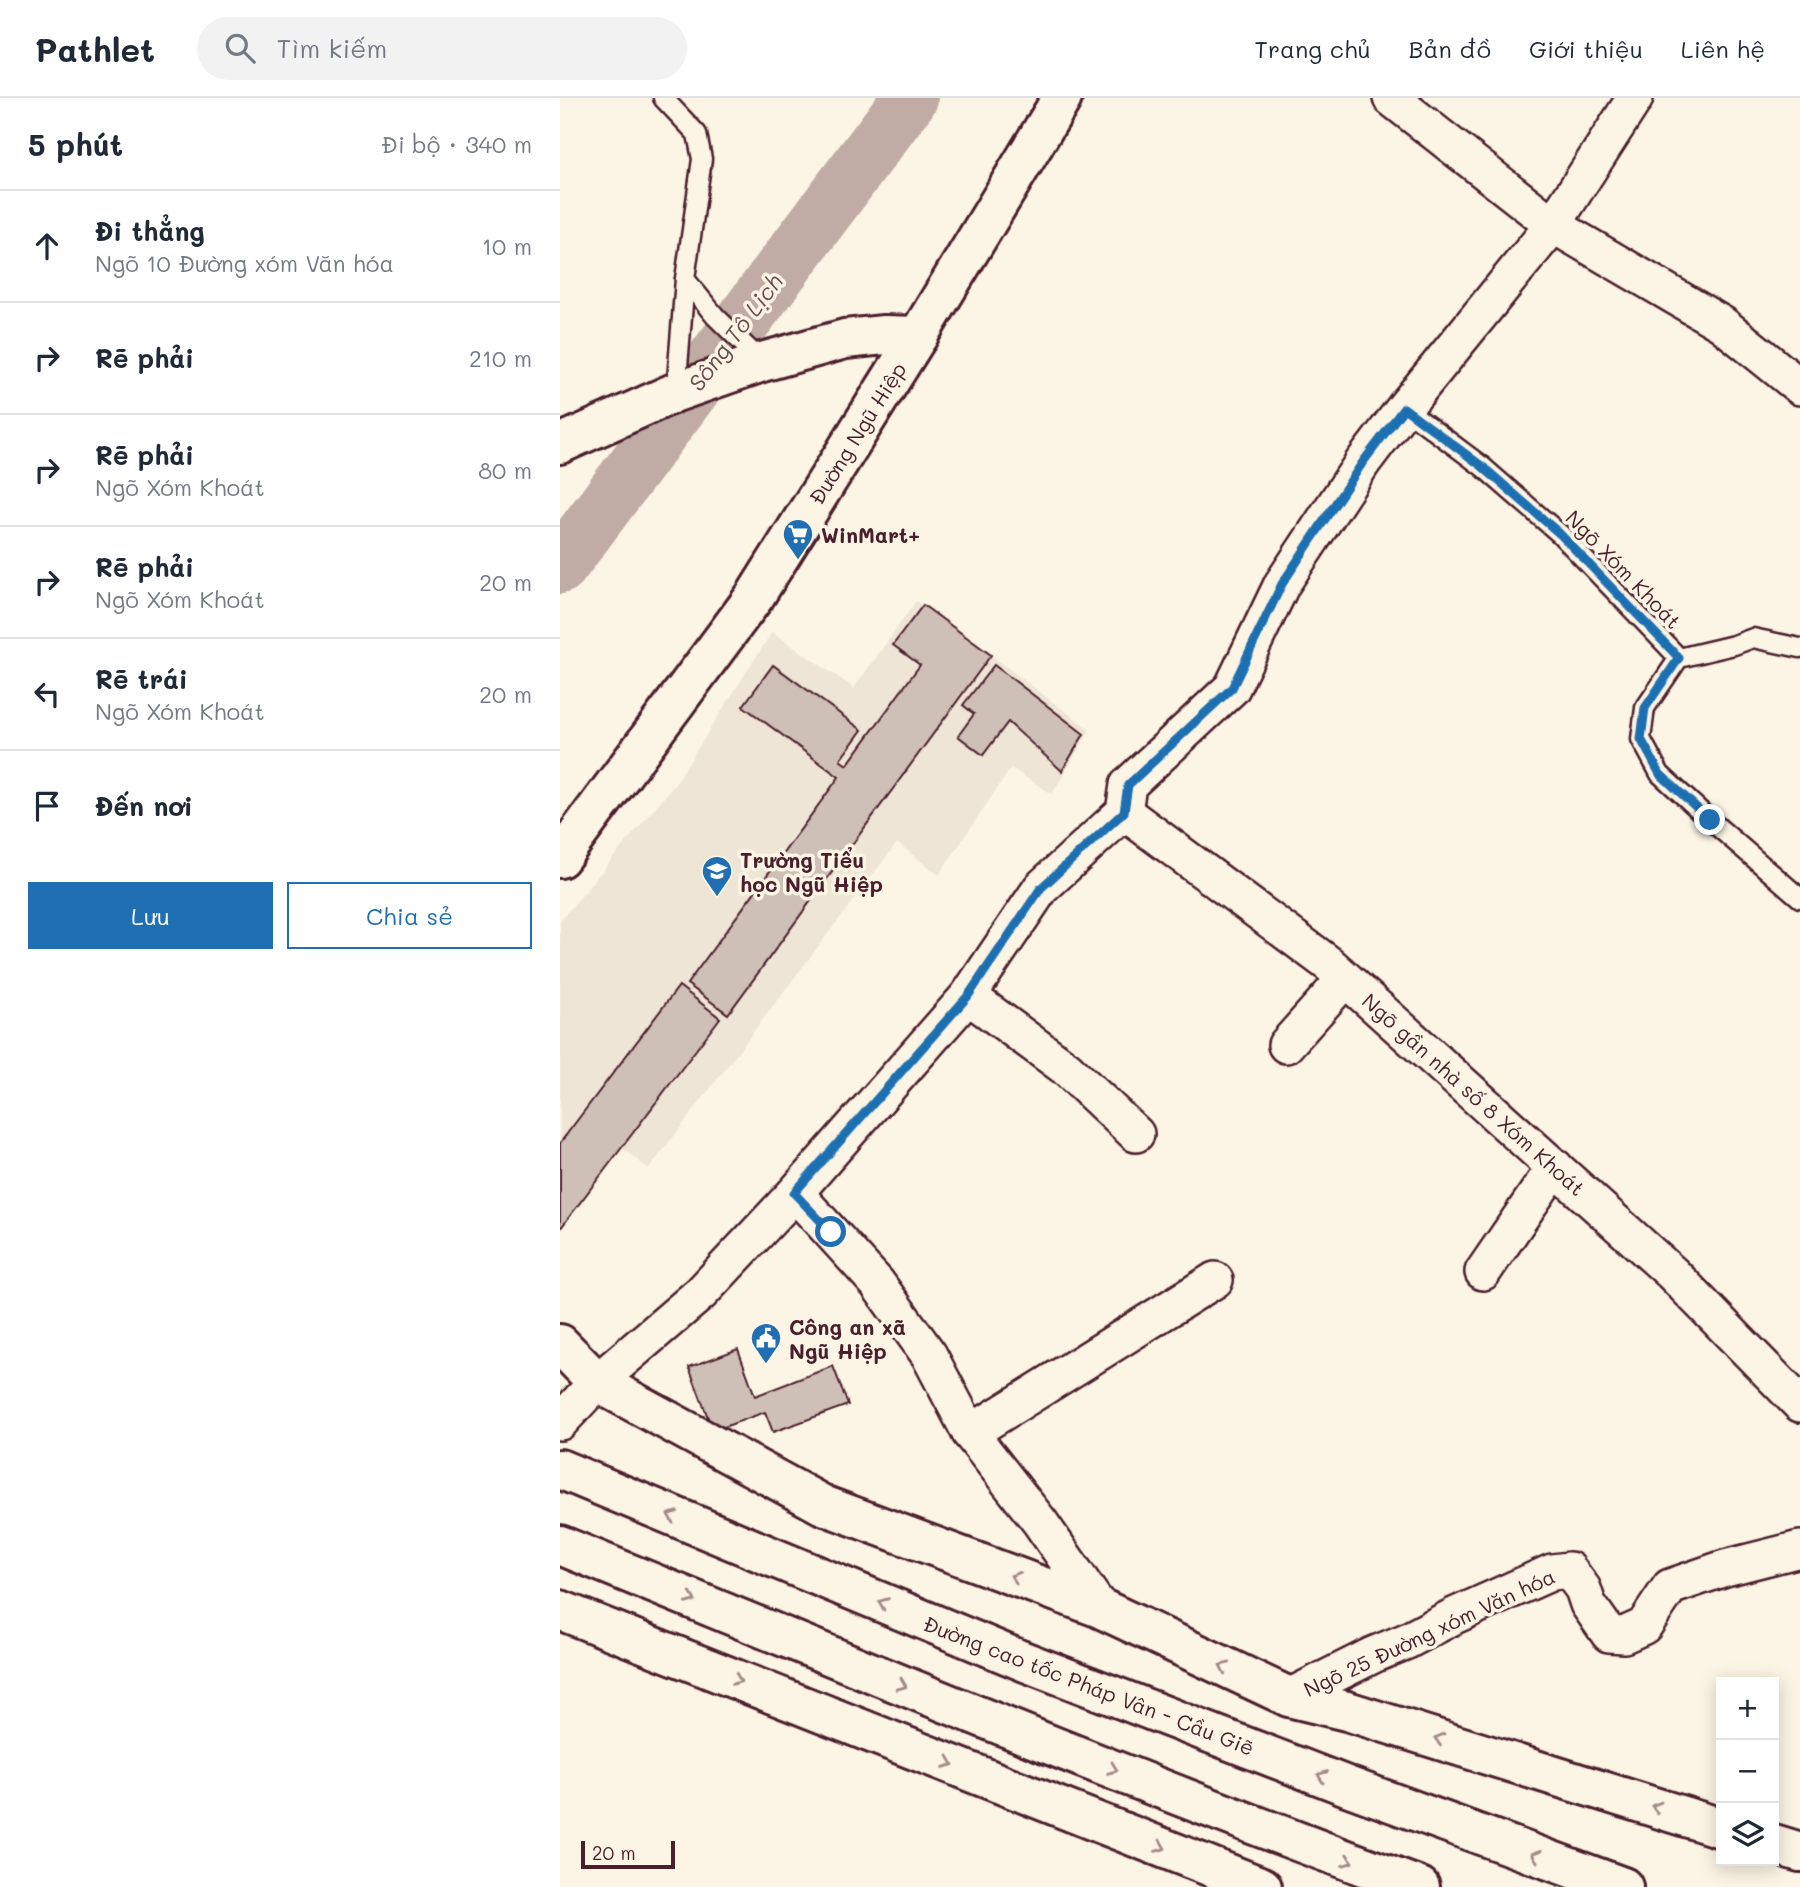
<!DOCTYPE html>
<html lang="vi">
<head>
<meta charset="utf-8">
<style>
  body { margin:0; font-family:Mali,sans-serif; background:#f2f2f3; color:#1f2937 }
  .controls { position:absolute; right:21px; bottom:21px; display:grid; overflow:hidden; border-radius:0px; box-shadow:0 4px 18px #0003 }
  .controls button { width:63px; height:63px; display:grid; place-items:center; padding:0; border:0; border-bottom:2px solid #e0e1e3; background:#fff; color:#1f2937; font:35px sans-serif }
  .scale { position:absolute; left:21px; bottom:18px; width:94px; box-sizing:border-box; padding-left:7px; border:4px solid #4a1f2b; border-top:0; font-size:19px; line-height:24px; white-space:nowrap; color:#4a1f2b; -webkit-text-stroke:5px #fcf5e5; paint-order:stroke }
  .stop { position:absolute; width:21px; height:21px; margin:-16px; border:5px solid #1f6fb2; border-radius:50%; background:#fff }
  .stop.end { background:#1f6fb2; border-color:#fff; box-shadow:0 2px 7px #0008 }
  .list { margin:0; padding:0; list-style:none }
  h2 { display:flex; justify-content:space-between; align-items:center; height:91px; margin:0; padding:0 28px; font-size:30px }
  h2 small { font-size:23px; font-weight:400; color:#747a83 }
  .list li { display:grid; grid-template-columns:46px 1fr auto; gap:21px; align-items:center; box-sizing:border-box; height:112px; padding:0 28px; border-top:2px solid #e0e1e3 }
  .list b { display:block; font-size:26px; white-space:nowrap }
  .list p { margin:0; font-size:23px; white-space:nowrap; color:#747a83 }
  .list em { font-size:23px; font-style:normal; color:#747a83 }
  .actions { display:flex; gap:14px; padding:21px 28px }
  .actions a { flex:1; padding:16px 0; border:2px solid #1f6fb2; border-radius:0px; text-align:center; font-size:24px; color:#1f6fb2 }
  .actions .main { background:#1f6fb2; color:#fff }
  .icon { flex:none; width:38px; height:38px; fill:none; stroke:currentColor; stroke-width:2; stroke-linecap:round; stroke-linejoin:round }
  .map { position:relative; flex:none; width:1240px; height:1789px; overflow:hidden }
  header { display:flex; align-items:center; gap:42px; box-sizing:border-box; height:98px; padding:0 35px; background:#fff; border-bottom:2px solid #e0e1e3 }
  header strong { font-size:33px }
  nav { display:flex; gap:38px; margin-inline-start:auto; font-size:24px }
  .search { width:490px; height:63px; background:#f2f2f3; display:flex; align-items:center; gap:18px; box-sizing:border-box; padding:0 24px; border-radius:38px; color:#747a83; font-size:26px }
  main { display:flex }
  aside { flex:1; background:#fff }
  .map>svg:first-child { display:block }
  .built { fill:#eee5d7 }
  .lines { fill:none; stroke-linecap:round; stroke-linejoin:round }
  .river { stroke:#c0aca5; stroke-width:56 }
  .building { fill:#cfc0b7; stroke:#4a1f2b; stroke-width:2 }
  .lane-casing { stroke:#4a1f2b; stroke-width:23 }
  .street-casing { stroke:#4a1f2b; stroke-width:40 }
  .secondary-casing { stroke:#4a1f2b; stroke-width:44 }
  .highway-casing { stroke:#4a1f2b; stroke-width:44 }
  .lane { stroke:#fcf5e5; stroke-width:18 }
  .street { stroke:#fcf5e5; stroke-width:35 }
  .secondary { stroke:#fcf5e5; stroke-width:38 }
  .highway { stroke:#fcf5e5; stroke-width:38 }
  .oneway { stroke:#a38a88 }
  .route { stroke:#1f6fb2; stroke-width:9 }
  .labels { text-anchor:middle; dominant-baseline:central; stroke-width:7; stroke-linejoin:round; paint-order:stroke }
  .street-label { font-size:21px; fill:#4a1f2b; stroke:#fcf5e5 }
  .poi-label { font-size:21px; font-weight:bold; fill:#4a1f2b; stroke:#fcf5e5; text-anchor:start }
  .water-label { font-size:23px; font-style:italic; fill:#6d4950; stroke:#fcf5e5 }
</style>
</head>
<body>
<header>
<strong>Pathlet</strong>
<div class="search"><svg class="icon" aria-label="search" viewBox="0 0 24 24"><circle cx="10" cy="10" r="6"/><path d="M15 15l6 6"/></svg>Tìm kiếm</div>
<nav><a>Trang chủ</a><a>Bản đồ</a><a>Giới thiệu</a><a>Liên hệ</a></nav>
</header>
<main>
<aside>
<h2>5 phút<small>Đi bộ · 340 m</small></h2>
<ul class="list">
<li><svg class="icon" aria-label="ahead" viewBox="0 0 24 24"><path d="M12 20V5M6 11l6-6 6 6"/></svg><div><b>Đi thẳng</b><p>Ngõ 10 Đường xóm Văn hóa</p></div><em>10 m</em></li>
<li><svg class="icon" aria-label="right" viewBox="0 0 24 24"><path d="M7 20v-9h11M14 6l5 5-5 5"/></svg><div><b>Rẽ phải</b></div><em>210 m</em></li>
<li><svg class="icon" aria-label="right" viewBox="0 0 24 24"><path d="M7 20v-9h11M14 6l5 5-5 5"/></svg><div><b>Rẽ phải</b><p>Ngõ Xóm Khoát</p></div><em>80 m</em></li>
<li><svg class="icon" aria-label="right" viewBox="0 0 24 24"><path d="M7 20v-9h11M14 6l5 5-5 5"/></svg><div><b>Rẽ phải</b><p>Ngõ Xóm Khoát</p></div><em>20 m</em></li>
<li><svg class="icon" aria-label="left" viewBox="0 0 24 24"><path d="M17 20v-9H6M10 6l-5 5 5 5"/></svg><div><b>Rẽ trái</b><p>Ngõ Xóm Khoát</p></div><em>20 m</em></li>
<li><svg class="icon" aria-label="arrive" viewBox="0 0 24 24"><path d="M6 21V4h12l-3 4 3 4H6"/></svg><div><b>Đến nơi</b></div></li>
</ul>
<div class="actions"><a class="main">Lưu</a><a>Chia sẻ</a></div>
</aside>
<div class="map">
<svg width="1240" height="1789" viewBox="0 0 1240 1789">
  <rect width="100%" height="100%" fill="#fcf5e5"/>
  <filter id="ink" filterUnits="userSpaceOnUse"><feTurbulence type="fractalNoise" baseFrequency=".0143" numOctaves="2"/><feDisplacementMap in="SourceGraphic" scale="14" xChannelSelector="R" yChannelSelector="G"/><feConvolveMatrix kernelMatrix="1 2 1 2 8 2 1 2 1" color-interpolation-filters="sRGB"/></filter>
  <g filter="url(#ink)">
    <path class="built" d="M356,503L431,557L530,632L492,696L451,670L379,777L337,745L89,1071L62,1050L0,1131V823L115,686L212,534L294,590Z"/>
    <g class="lines">
      <path class="river" d="M0,468L350,0"/>
    </g>
    <g class="building">
      <path d="M363,507L431,557L168,916L127,886L279,679L183,608L213,567L302,632L280,662L287,667L360,567L333,547Z"/>
      <path d="M434,567L524,636L502,673L448,624L423,657L398,638L414,616L403,607Z"/>
      <path d="M119,888L160,920L0,1131V1045Z"/>
      <path d="M178,1251L195,1298L273,1268L288,1307L213,1334L205,1314L153,1333L129,1269Z"/>
    </g>
    <g class="lines">
      <g class="lane-casing">
        <g id="lane">
          <path d="M103,0L137,36L142,61L125,181L116,294"/>
          <path d="M125,181L155,218L202,264"/>
          <path d="M844,310L923,369L1000,436L1119,560L1174,547L1193,540L1240,550"/>
          <path d="M1119,560L1085,610L1081,641L1100,676L1150,722L1240,800"/>
        </g>
      </g>
      <g class="street-casing">
        <g id="street">
          <path d="M831,0L993,127L1162,226L1240,289"/>
          <path d="M564,714L769,866L1112,1175L1240,1306"/>
          <path d="M408,898L506,970L576,1036"/>
          <path d="M726,947L785,881"/>
          <path d="M235,1095L317,1185L369,1257L410,1335L480,1424L540,1510"/>
          <path d="M923,1174L995,1069"/>
          <path d="M0,1324L37,1284L141,1195L235,1095L408,898L481,790L564,714L568,687L672,590L722,486L803,364L844,310L993,127L1075,0"/>
          <path d="M410,1335L655,1182"/>
          <path d="M729,1599L813,1557L847,1543L894,1518L992,1474L1009,1472L1023,1491L1028,1506L1049,1536L1064,1537L1084,1528L1110,1489L1165,1470L1240,1451"/>
        </g>
      </g>
      <g class="secondary-casing">
        <g id="secondary">
          <path d="M0,346L116,294L202,264L285,241L324,237L358,238"/>
          <path d="M0,760L195,498L358,238L502,0"/>
          <path d="M0,1246L37,1284L263,1407L540,1510L729,1599L787,1613L1161,1730"/>
          <path d="M0,1512L702,1789"/>
          <path d="M1214,1746L1240,1754"/>
        </g>
      </g>
      <g class="highway-casing">
        <g id="highway">
          <path d="M0,1371L463,1563L787,1688L1063,1789"/>
          <path d="M0,1447C286,1564 570,1683 860,1789"/>
        </g>
      </g>
      <use href="#lane" class="lane"/>
      <use href="#street" class="street"/>
      <use href="#secondary" class="secondary"/>
      <use href="#highway" class="highway"/>
    </g>
    <defs><path id="oneway-chevron" d="M-2-3.5L2.5 0L-2 3.5" fill="none" stroke-width="1.6" stroke-linecap="round" stroke-linejoin="round" transform="scale(1.75)"/></defs>
    <g class="oneway">
      <use href="#oneway-chevron" transform="translate(112 1418) rotate(-158)"/>
      <use href="#oneway-chevron" transform="translate(455 1479) rotate(-160)"/>
      <use href="#oneway-chevron" transform="translate(131 1501) rotate(22)"/>
      <use href="#oneway-chevron" transform="translate(323 1505) rotate(-158)"/>
      <use href="#oneway-chevron" transform="translate(664 1569) rotate(-155)"/>
      <use href="#oneway-chevron" transform="translate(177 1582) rotate(22)"/>
      <use href="#oneway-chevron" transform="translate(342 1587) rotate(22)"/>
      <use href="#oneway-chevron" transform="translate(879 1641) rotate(-163)"/>
      <use href="#oneway-chevron" transform="translate(389 1665) rotate(22)"/>
      <use href="#oneway-chevron" transform="translate(553 1671) rotate(21)"/>
      <use href="#oneway-chevron" transform="translate(762 1678) rotate(-159)"/>
      <use href="#oneway-chevron" transform="translate(1096 1709) rotate(-163)"/>
      <use href="#oneway-chevron" transform="translate(601 1749) rotate(22)"/>
      <use href="#oneway-chevron" transform="translate(976 1757) rotate(-160)"/>
      <use href="#oneway-chevron" transform="translate(788 1763) rotate(20)"/>
    </g>
  </g>
  <g class="lines" filter="url(#ink)">
    <path class="route" d="M271,1134L234,1095L408,898L481,790L564,714L568,687L672,590L722,486L803,364L844,310L923,369L1000,436L1119,560L1085,610L1081,641L1100,676L1150,722"/>
  </g>
  <defs>
    <g id="supermarket-pin" transform="scale(1.575)"><path d="M0 17L-7.5 6A9.5 9.5 0 1 1 7.5 6Z" fill="#1f6fb2" stroke="#fcf5e5"/><path d="M-6-5.5h2.5l.6 2H6L4.5 2H-2.5L-4.4-4H-6ZM-1.5 3.2a1.3 1.3 0 1 0 .1 0ZM3 3.2a1.3 1.3 0 1 0 .1 0Z" fill="#fff"/></g>
    <g id="school-pin" transform="scale(1.575)"><path d="M0 17L-7.5 6A9.5 9.5 0 1 1 7.5 6Z" fill="#1f6fb2" stroke="#fcf5e5"/><path d="M0-5L7-2L0 1L-7-2ZM-4 1L0 2.5L4 1V4Q0 6-4 4Z" fill="#fff"/></g>
    <g id="civic-pin" transform="scale(1.575)"><path d="M0 17L-7.5 6A9.5 9.5 0 1 1 7.5 6Z" fill="#1f6fb2" stroke="#fcf5e5"/><path d="M-.6-6.5H3V-4.5H.6V-3L4-1V1h2V6H-6V1h2V-1L-.6-3ZM-1.2 2.5V6h2.4V2.5Z" fill="#fff"/></g>
  </defs>
  <g fill-rule="evenodd">
    <use href="#supermarket-pin" x="238" y="436"/>
    <use href="#school-pin" x="157" y="773"/>
    <use href="#civic-pin" x="206" y="1240"/>
  </g>
  <g class="labels">
    <g class="street-label">
      <text transform="translate(297 335) rotate(-58)">Đường Ngũ Hiệp</text>
      <text transform="translate(1064 471) rotate(46)">Ngõ Xóm Khoát</text>
      <text transform="translate(914 996) rotate(42)">Ngõ gần nhà số 8 Xóm Khoát</text>
      <text transform="translate(869 1534) rotate(-25)">Ngõ 25 Đường xóm Văn hóa</text>
      <text transform="translate(529 1587) rotate(21)">Đường cao tốc Pháp Vân - Cầu Giẽ</text>
    </g>
    <g class="poi-label">
      <text x="261" y="436">WinMart+</text>
      <text x="180" y="761">Trường Tiểu<tspan x="180" dy="24">học Ngũ Hiệp</tspan></text>
      <text x="229" y="1228">Công an xã<tspan x="229" dy="24">Ngũ Hiệp</tspan></text>
    </g>
    <g class="water-label">
      <text transform="translate(175 234) rotate(-53)">Sông Tô Lịch</text>
    </g>
  </g>
</svg>
<div class="controls">
<button>+</button>
<button>−</button>
<button><svg class="icon" aria-label="layers" viewBox="0 0 24 24"><path d="M12 4l9 5-9 5-9-5zM3 14l9 5 9-5"/></svg></button>
</div>
<div class="scale">20 m</div>
<div class="stop" style="left:271px;top:1134px"></div>
<div class="stop end" style="left:1150px;top:722px"></div>
</div>
</main>
</body>
</html>
